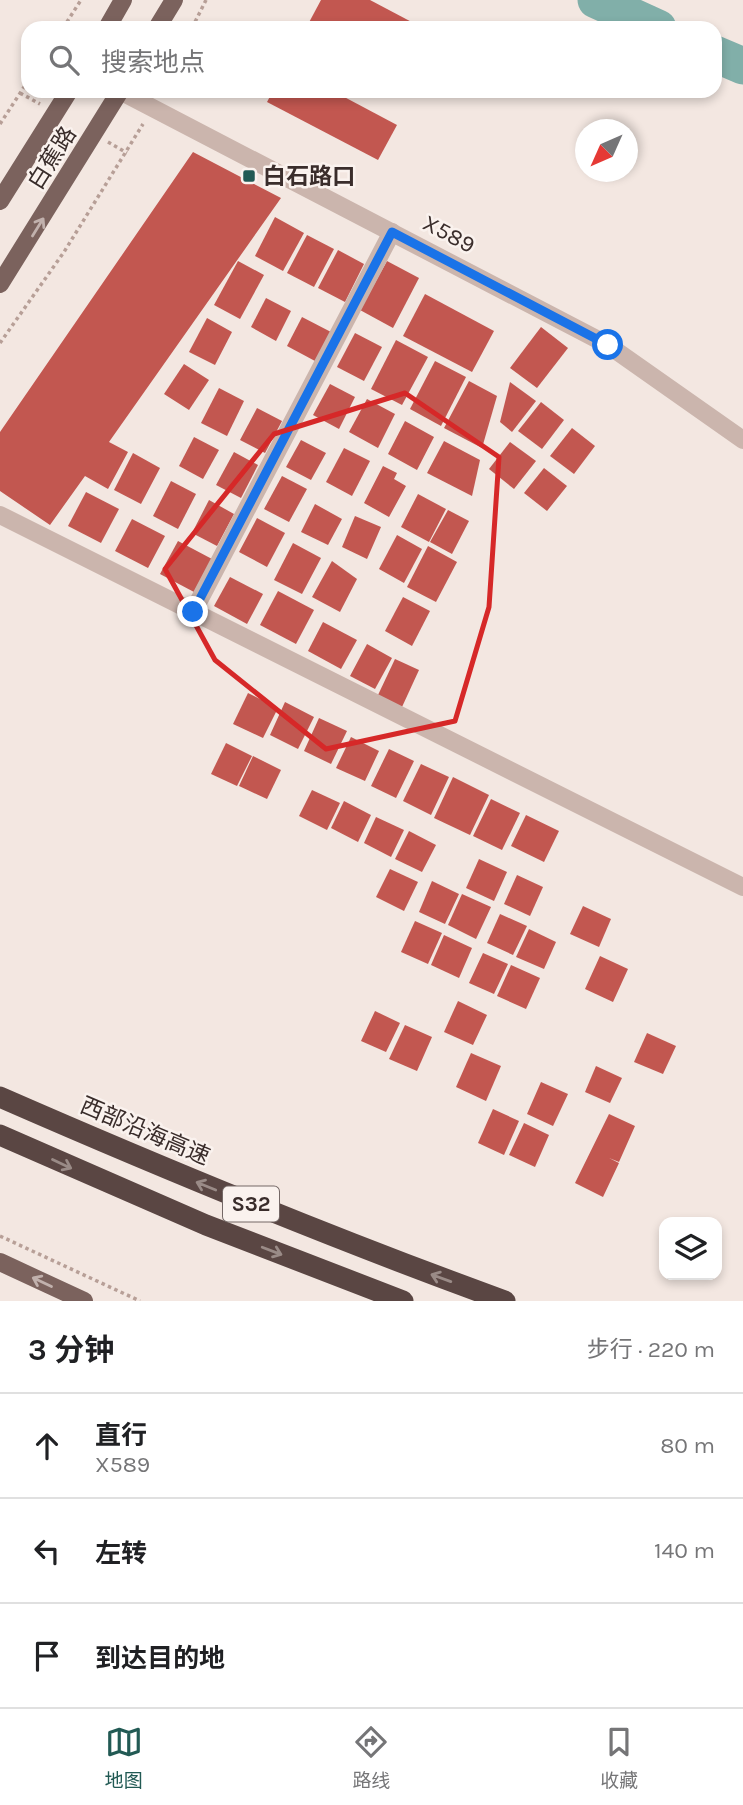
<!DOCTYPE html>
<html lang="zh">
<head>
<meta charset="utf-8">
<style>
  body { margin:0; font-family:Karla,"Noto Sans SC",sans-serif; background:#f6f6f6; color:#202124 }
  .controls { position:absolute; right:21px; bottom:21px; display:grid; overflow:hidden; border-radius:14px; box-shadow:0 4px 10px #0003 }
  .controls button { width:63px; height:63px; display:grid; place-items:center; padding:0; border:0; border-bottom:2px solid #e0e0e0; background:#fff; color:#202124; font:35px sans-serif }
  .compass { position:absolute; left:575px; top:119px; width:63px; height:63px; border-radius:50%; background:#fff; box-shadow:0 4px 10px #0003; rotate:225deg }
  .stop { position:absolute; width:21px; height:21px; margin:-16px; border:5px solid #1a73e8; border-radius:50%; background:#fff }
  .stop.end { background:#1a73e8; border-color:#fff; box-shadow:0 2px 7px #0008 }
  .list { margin:0; padding:0; list-style:none }
  h2 { display:flex; justify-content:space-between; align-items:center; height:91px; margin:0; padding:0 28px; font-size:30px }
  h2 small { font-size:23px; font-weight:400; color:#757577 }
  .list li { display:grid; grid-template-columns:46px 1fr auto; gap:21px; align-items:center; box-sizing:border-box; height:105px; padding:0 28px; border-top:2px solid #e0e0e0 }
  .list b { display:block; font-size:26px; white-space:nowrap }
  .list p { margin:0; font-size:23px; white-space:nowrap; color:#757577 }
  .list em { font-size:23px; font-style:normal; color:#757577 }
  .icon { flex:none; width:38px; height:38px; fill:none; stroke:currentColor; stroke-width:2; stroke-linecap:round; stroke-linejoin:round }
  .map { position:relative; flex:none; width:743px; height:1301px; overflow:hidden }
  .search { position:absolute; background:#fff; box-shadow:0 4px 10px #0003; left:21px; right:21px; top:21px; height:77px; display:flex; align-items:center; gap:18px; box-sizing:border-box; padding:0 24px; border-radius:21px; color:#757577; font-size:26px }
  .sheet { height:406px; background:#fff }
  nav { display:flex; justify-content:space-around; align-items:center; box-sizing:border-box; height:98px; border-top:2px solid #e0e0e0; background:#fff; font-size:19px; color:#757577 }
  nav a { display:grid; justify-items:center; gap:4px }
  nav .on { color:#225a54 }
  .map>svg:first-child { display:block }
  .lines { fill:none; stroke-linecap:round; stroke-linejoin:round }
  .river { stroke:#81afa9; stroke-width:37 }
  .building { fill:#c25750 }
  .path { stroke:#b79f97; stroke-width:3.5; stroke-dasharray:3.5 3.5; stroke-linecap:butt }
  .minor { stroke:#cbb5ad; stroke-width:18 }
  .major { stroke:#7b625d; stroke-width:18 }
  .highway { stroke:#5a4643; stroke-width:21 }
  .oneway { stroke:#c1b1ad }
  .oneway2 { stroke:#9a8b87 }
  .route { stroke:#1a73e8; stroke-width:9 }
  .marked { fill:none; stroke:#d62828; stroke-width:5; stroke-linejoin:round }
  .poi-dot { fill:#225a54; stroke:#faf2ee; stroke-width:2.5 }
  .labels { text-anchor:middle; dominant-baseline:central; stroke-width:5; stroke-linejoin:round; paint-order:stroke }
  .shield { fill:#faf2ee; stroke:#746866; stroke-width:2 }
  .shield-label { font-size:21px; font-weight:bold; fill:#3a2d2b }
  .street-label { font-size:23px; fill:#3a2d2b; stroke:#faf2ee }
  .poi-label { font-size:23px; font-weight:bold; fill:#3a2d2b; stroke:#faf2ee; text-anchor:start }
</style>
</head>
<body>
<div class="map">
<svg width="743" height="1301" viewBox="0 0 743 1301">
  <rect width="100%" height="100%" fill="#f3e7e1"/>
  <g class="lines">
    <g class="river">
      <path d="M596,0L658,28"/>
      <path d="M715,54L743,66"/>
    </g>
  </g>
  <g class="building">
    <path d="M321,0H370L423,28H306Z"/>
    <path d="M273,91H333L397,125L378,160L267,102Z"/>
    <path d="M193,152L281,198L109,442L128,452L108,489L85,476L50,525L0,491V432Z"/>
    <path d="M275,217L304,233L283,271L255,256Z"/>
    <path d="M307,235L334,249L314,287L287,273Z"/>
    <path d="M338,250L364,264L345,302L318,288Z"/>
    <path d="M238,261L264,275L240,319L214,305Z"/>
    <path d="M387,261L419,278L393,328L360,310Z"/>
    <path d="M425,294L494,331L472,372L403,336Z"/>
    <path d="M266,298L291,311L276,341L251,327Z"/>
    <path d="M302,317L331,332L315,361L287,346Z"/>
    <path d="M207,318L232,332L215,365L189,352Z"/>
    <path d="M541,327L568,348L537,388L510,368Z"/>
    <path d="M355,333L382,347L364,381L337,367Z"/>
    <path d="M396,340L428,357L402,405L371,389Z"/>
    <path d="M435,361L466,377L441,426L410,409Z"/>
    <path d="M184,364L209,380L189,410L164,394Z"/>
    <path d="M469,381L497,396L482,448L444,428Z"/>
    <path d="M510,382L536,401L512,432L500,422Z"/>
    <path d="M330,384L355,397L339,429L313,415Z"/>
    <path d="M219,388L244,401L227,436L201,423Z"/>
    <path d="M367,399L395,414L378,448L349,432Z"/>
    <path d="M541,402L564,420L542,449L518,431Z"/>
    <path d="M257,408L282,421L265,453L240,440Z"/>
    <path d="M405,421L434,437L417,470L388,454Z"/>
    <path d="M572,428L595,446L574,474L550,456Z"/>
    <path d="M194,437L219,450L203,479L179,466Z"/>
    <path d="M301,440L326,453L311,480L286,467Z"/>
    <path d="M444,441L480,460L472,496L427,473Z"/>
    <path d="M510,442L536,461L514,489L489,469Z"/>
    <path d="M344,448L370,461L352,496L326,482Z"/>
    <path d="M234,452L258,465L241,498L216,485Z"/>
    <path d="M133,453L160,468L141,504L114,490Z"/>
    <path d="M383,466L397,473L394,479L406,486L389,517L364,503Z"/>
    <path d="M544,468L567,486L547,511L524,493Z"/>
    <path d="M282,476L307,489L289,522L264,509Z"/>
    <path d="M171,481L196,494L178,529L153,516Z"/>
    <path d="M86,492L119,509L101,543L68,526Z"/>
    <path d="M418,494L446,509L429,542L401,527Z"/>
    <path d="M209,500L234,514L217,546L192,533Z"/>
    <path d="M315,504L342,519L328,545L301,532Z"/>
    <path d="M448,510L469,521L452,554L430,542Z"/>
    <path d="M355,516L381,527L367,559L342,547Z"/>
    <path d="M257,518L285,533L267,567L239,552Z"/>
    <path d="M132,519L165,536L148,568L115,551Z"/>
    <path d="M397,535L422,549L404,583L379,569Z"/>
    <path d="M178,541L212,559L194,592L160,574Z"/>
    <path d="M293,543L321,558L302,594L274,580Z"/>
    <path d="M428,546L457,562L436,602L407,587Z"/>
    <path d="M332,561L357,579L340,612L312,597Z"/>
    <path d="M230,577L263,594L247,624L214,606Z"/>
    <path d="M278,591L314,610L296,644L260,625Z"/>
    <path d="M403,597L430,611L412,646L385,631Z"/>
    <path d="M323,622L357,640L341,669L308,651Z"/>
    <path d="M367,644L392,658L375,689L350,676Z"/>
    <path d="M395,659L419,670L402,707L378,695Z"/>
    <path d="M248,693L278,708L263,738L233,724Z"/>
    <path d="M285,702L314,717L298,749L270,735Z"/>
    <path d="M319,718L347,731L331,764L304,751Z"/>
    <path d="M351,737L379,751L365,781L336,768Z"/>
    <path d="M226,743L252,756L237,786L211,774Z"/>
    <path d="M389,749L414,761L396,798L371,786Z"/>
    <path d="M253,756L281,770L267,799L239,786Z"/>
    <path d="M421,764L449,777L431,815L403,801Z"/>
    <path d="M453,777L489,795L470,835L434,818Z"/>
    <path d="M312,790L340,803L327,830L299,816Z"/>
    <path d="M491,799L520,813L502,850L473,836Z"/>
    <path d="M344,801L371,815L358,842L331,828Z"/>
    <path d="M526,815L559,831L544,862L511,846Z"/>
    <path d="M376,817L404,830L391,857L364,843Z"/>
    <path d="M409,831L436,845L422,872L395,859Z"/>
    <path d="M479,859L507,872L494,901L466,888Z"/>
    <path d="M390,869L418,882L404,911L376,897Z"/>
    <path d="M517,875L543,887L530,916L504,904Z"/>
    <path d="M432,881L459,894L445,924L419,912Z"/>
    <path d="M462,894L491,907L476,939L448,925Z"/>
    <path d="M583,906L611,919L599,947L570,934Z"/>
    <path d="M500,914L527,926L513,955L487,943Z"/>
    <path d="M415,921L442,933L428,964L401,952Z"/>
    <path d="M529,929L556,942L544,969L516,957Z"/>
    <path d="M444,935L472,948L459,978L431,965Z"/>
    <path d="M483,953L508,964L494,994L469,983Z"/>
    <path d="M600,956L628,969L613,1002L585,989Z"/>
    <path d="M511,965L540,978L526,1009L497,996Z"/>
    <path d="M458,1001L487,1015L473,1045L444,1032Z"/>
    <path d="M375,1011L400,1023L386,1052L361,1041Z"/>
    <path d="M405,1025L432,1037L417,1071L389,1059Z"/>
    <path d="M647,1033L676,1046L663,1074L634,1062Z"/>
    <path d="M471,1053L501,1066L486,1101L456,1087Z"/>
    <path d="M596,1066L622,1078L610,1103L585,1092Z"/>
    <path d="M541,1082L568,1094L553,1126L527,1114Z"/>
    <path d="M493,1109L519,1121L504,1155L478,1143Z"/>
    <path d="M609,1114L635,1126L619,1162L609,1158L619,1163L603,1197L575,1183Z"/>
    <path d="M524,1123L549,1135L535,1167L509,1155Z"/>
  </g>
  <g class="lines">
    <g class="path">
      <path d="M63,28L81,0"/>
      <path d="M192,28L206,0"/>
      <path d="M20,93L40,104"/>
      <path d="M0,124L28,81"/>
      <path d="M108,142L127,153"/>
      <path d="M0,343L64,252L143,124"/>
      <path d="M0,1236L140,1301"/>
    </g>
    <g class="minor">
      <path d="M120,91L608,345L743,440"/>
      <path d="M0,515L743,887"/>
      <path d="M193,612L392,232"/>
    </g>
    <g class="major">
      <path d="M107,28L123,0"/>
      <path d="M157,28L174,0"/>
      <path d="M0,201L69,91"/>
      <path d="M0,284L120,91"/>
      <path d="M0,1262L84,1301"/>
    </g>
    <g class="highway">
      <path d="M0,1097C167,1170 334,1239 505,1301"/>
      <path d="M0,1135L206,1225L403,1301"/>
    </g>
  </g>
  <defs><path id="oneway-shaft" d="M-6 0H5M1.5-3L5.5 0L1.5 3" fill="none" stroke-width="1.6" stroke-linecap="round" stroke-linejoin="round" transform="scale(1.75)"/></defs>
  <g class="oneway">
    <use href="#oneway-shaft" transform="translate(38 227) rotate(-58)"/>
    <use href="#oneway-shaft" transform="translate(42 1282) rotate(-155)"/>
  </g>
  <g class="oneway2">
    <use href="#oneway-shaft" transform="translate(62 1164) rotate(25)"/>
    <use href="#oneway-shaft" transform="translate(206 1186) rotate(-158)"/>
    <use href="#oneway-shaft" transform="translate(272 1251) rotate(21)"/>
    <use href="#oneway-shaft" transform="translate(441 1278) rotate(-160)"/>
  </g>
  <g class="lines">
    <path class="route" d="M193,612L392,232L608,345"/>
  </g>
  <path class="marked" d="M405,393L499,457L489,607L455,721L326,749L215,660L165,569L274,434Z"/>
  <rect class="poi-dot" x="242" y="169" width="14" height="14" rx="3.5"/>
  <g class="labels">
    <rect class="shield" x="223" y="1186.5" width="56" height="35" rx="5"/>
    <g class="shield-label">
      <text x="251" y="1204">S32</text>
    </g>
    <g class="street-label">
      <text transform="translate(52 158) rotate(-58)">白蕉路</text>
      <text transform="translate(449 234) rotate(28)">X589</text>
      <text transform="translate(145 1131) rotate(23)">西部沿海高速</text>
    </g>
    <g class="poi-label">
      <text x="263" y="176">白石路口</text>
    </g>
  </g>
</svg>
<div class="controls">
<button><svg class="icon" aria-label="layers" viewBox="0 0 24 24"><path d="M12 4l9 5-9 5-9-5zM3 14l9 5 9-5"/></svg></button>
</div>
<svg class="compass" viewBox="-18 -18 36 36"><path d="M0-13l5 13h-10z" fill="#e53935"/><path d="M0 13l5-13h-10z" fill="#757577"/></svg>
<div class="stop" style="left:608px;top:345px"></div>
<div class="stop end" style="left:193px;top:612px"></div>
<div class="search"><svg class="icon" aria-label="search" viewBox="0 0 24 24"><circle cx="10" cy="10" r="6"/><path d="M15 15l6 6"/></svg>搜索地点</div>
</div>
<section class="sheet">
<h2>3 分钟<small>步行 · 220 m</small></h2>
<ul class="list">
<li><svg class="icon" aria-label="ahead" viewBox="0 0 24 24"><path d="M12 20V5M6 11l6-6 6 6"/></svg><div><b>直行</b><p>X589</p></div><em>80 m</em></li>
<li><svg class="icon" aria-label="left" viewBox="0 0 24 24"><path d="M17 20v-9H6M10 6l-5 5 5 5"/></svg><div><b>左转</b></div><em>140 m</em></li>
<li><svg class="icon" aria-label="arrive" viewBox="0 0 24 24"><path d="M6 21V4h12l-3 4 3 4H6"/></svg><div><b>到达目的地</b></div></li>
</ul>
</section>
<nav>
<a class="on"><svg class="icon" aria-label="map" viewBox="0 0 24 24"><path d="M3 6l6-2 6 2 6-2v14l-6 2-6-2-6 2zM9 4v14M15 6v14"/></svg>地图</a>
<a><svg class="icon" aria-label="directions" viewBox="0 0 24 24"><path d="M12 3l9 9-9 9-9-9zM9 14v-3h6M13 9l2 2-2 2"/></svg>路线</a>
<a><svg class="icon" aria-label="saved" viewBox="0 0 24 24"><path d="M7 4h10v16l-5-4-5 4z"/></svg>收藏</a>
</nav>
</body>
</html>
